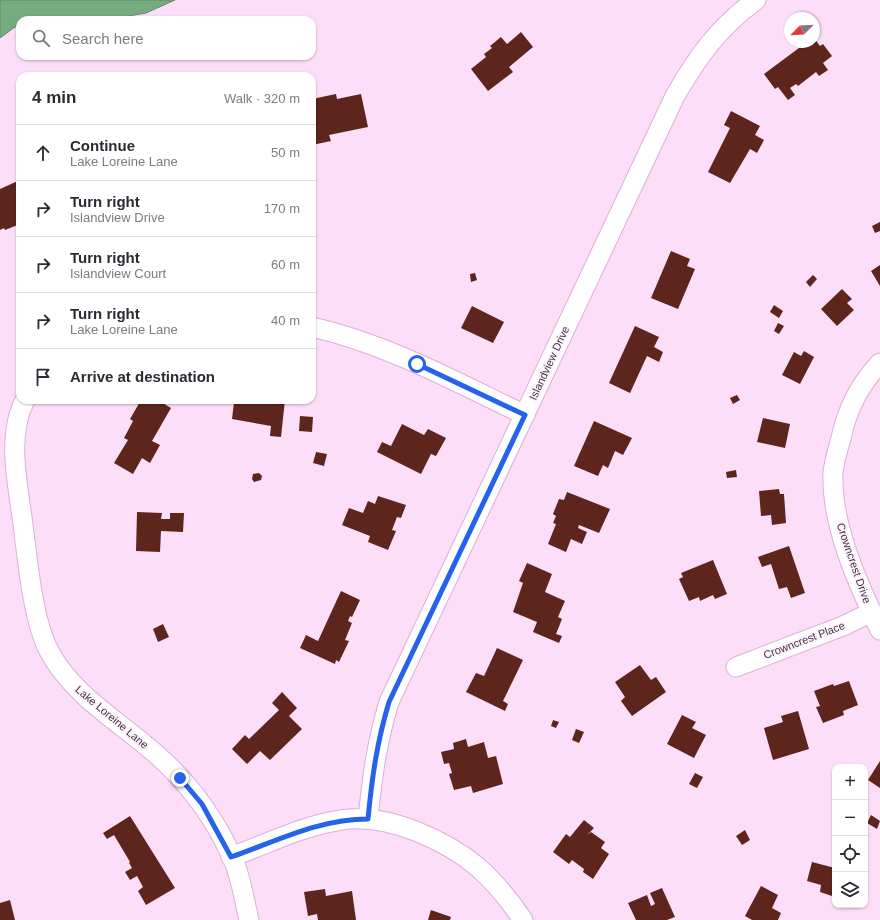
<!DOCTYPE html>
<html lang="en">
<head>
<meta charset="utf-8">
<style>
  body { margin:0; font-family:Arial,sans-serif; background:#f2f2f3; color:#2b2b33 }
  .controls { position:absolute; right:12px; bottom:12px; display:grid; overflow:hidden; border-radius:8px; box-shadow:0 1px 3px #0004 }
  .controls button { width:36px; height:36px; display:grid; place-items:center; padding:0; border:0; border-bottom:1px solid #e1e1e2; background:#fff; color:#2b2b33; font:20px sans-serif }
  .compass { position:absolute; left:784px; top:12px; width:36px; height:36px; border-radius:50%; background:#fff; box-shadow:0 1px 3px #0004; rotate:246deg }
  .stop { position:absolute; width:12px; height:12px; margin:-9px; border:3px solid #2563eb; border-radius:50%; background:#fff }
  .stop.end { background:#2563eb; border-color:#fff; box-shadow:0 1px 4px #0008 }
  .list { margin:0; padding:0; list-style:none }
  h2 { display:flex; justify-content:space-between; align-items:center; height:52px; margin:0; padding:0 16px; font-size:17px }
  h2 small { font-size:13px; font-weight:400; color:#7c7c81 }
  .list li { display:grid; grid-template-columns:26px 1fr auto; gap:12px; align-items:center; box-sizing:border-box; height:56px; padding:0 16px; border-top:1px solid #e1e1e2 }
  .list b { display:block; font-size:15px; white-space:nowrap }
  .list p { margin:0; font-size:13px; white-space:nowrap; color:#7c7c81 }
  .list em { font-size:13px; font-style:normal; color:#7c7c81 }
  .icon { flex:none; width:22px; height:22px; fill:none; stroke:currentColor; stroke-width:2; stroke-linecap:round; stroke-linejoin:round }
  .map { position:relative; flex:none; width:880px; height:920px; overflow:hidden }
  .search { position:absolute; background:#fff; box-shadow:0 1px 3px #0004; left:16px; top:16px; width:300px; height:44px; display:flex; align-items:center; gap:10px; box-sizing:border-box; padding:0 14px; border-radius:12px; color:#7c7c81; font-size:15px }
  .panel { position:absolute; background:#fff; box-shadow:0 1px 3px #0004; left:16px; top:72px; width:300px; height:332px; border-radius:12px }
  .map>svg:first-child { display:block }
  .water { fill:#75ab7f; stroke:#67876d }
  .building { fill:#5e251d }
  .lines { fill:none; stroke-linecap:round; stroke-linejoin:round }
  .minor-casing { stroke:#ddaed8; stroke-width:21 }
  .minor { stroke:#fff; stroke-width:19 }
  .route { stroke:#2563eb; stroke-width:5 }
  .labels { text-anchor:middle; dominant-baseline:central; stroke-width:4; stroke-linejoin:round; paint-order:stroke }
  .street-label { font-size:11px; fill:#463344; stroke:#fdf3fb }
</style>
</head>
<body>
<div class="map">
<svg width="880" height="920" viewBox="0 0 880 920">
  <rect width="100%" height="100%" fill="#fcdef8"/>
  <path class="water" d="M0,0H175L146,13L105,20H61L45,17L36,20H20V25L15,27L0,38Z"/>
  <g class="building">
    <path d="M521,32L533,47L509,67L513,72L488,91L471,69L486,57L484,54L492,48L490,46L501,37L507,44Z"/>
    <path d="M814,38L820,46L823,44L832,56L823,63L828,70L819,76L816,72L798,86L796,84L790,88L795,95L788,100L778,87L775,89L764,74L807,42H814Z"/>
    <path d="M336,94L337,99L361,94L368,127L329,135L331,141L312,145V99Z"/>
    <path d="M731,111L760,126L755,135L764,140L757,153L750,149L730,183L708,172L730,128L724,125Z"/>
    <path d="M20,180V224L5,230L4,228L0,230V189Z"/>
    <path d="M880,222V231L875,233L872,226Z"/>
    <path d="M671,251L690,259L687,266L695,269L678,309L651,298Z"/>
    <path d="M880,265V286L871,271Z"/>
    <path d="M475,273L477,280L471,282L470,274Z"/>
    <path d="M813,275L817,279L810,287L806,282Z"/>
    <path d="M842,289L852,299L847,303L854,310L837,326L821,309Z"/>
    <path d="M774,305L783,311L779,318L770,312Z"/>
    <path d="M472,306L504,322L493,343L461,328Z"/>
    <path d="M778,323L784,326L779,334L774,331Z"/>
    <path d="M635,326L659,337L654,347L663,352L659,362L647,356L630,393L609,383Z"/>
    <path d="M804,351L814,357L800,384L782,375L794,352L801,356Z"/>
    <path d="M737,395L740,400L733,404L730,398Z"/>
    <path d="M141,400H158L171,408L152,441L160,445L150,463L142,458L133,474L114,463L128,440L124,438L133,421L130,419Z"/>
    <path d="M246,400H261V402H267L268,400H285L281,437L270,436L271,426L232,419L234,402L246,403Z"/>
    <path d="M300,416L313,417L312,432L299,431Z"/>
    <path d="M763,418L790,424L785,448L757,442Z"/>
    <path d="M594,421L632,438L623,455L615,451L608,468L603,465L598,476L574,466Z"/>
    <path d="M402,424L424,435L428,429L446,438L436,456L431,454L421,474L377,452L382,442L391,446Z"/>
    <path d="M316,452L327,454L324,466L313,463Z"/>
    <path d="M736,470L737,477L727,478L726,472Z"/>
    <path d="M259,473L262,476L261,480L254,482L252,479L253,474Z"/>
    <path d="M779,489L780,494H784L786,523L772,525L771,515L761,516L759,491Z"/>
    <path d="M567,492L610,509L599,533L579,525L578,528L587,532L582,544L571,539L566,552L548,544L556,524L553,523L556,516L553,514L559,499L564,500Z"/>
    <path d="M378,496L406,505L401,518L397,517L392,530L396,531L388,550L368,542L370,536L342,525L349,508L363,513L368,501L375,504Z"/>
    <path d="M137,512L162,513L161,519H170V513H184L183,532L161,531L160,552L136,551Z"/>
    <path d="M789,546L805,593L791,598L787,587L779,589L771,564L762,567L758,557Z"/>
    <path d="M713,560L727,594L715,599L713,595L700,601L699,597L689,601L679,579L683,577L681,573Z"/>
    <path d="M527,563L552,574L545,592L565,601L558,617L562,619L556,634L562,636L559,643L533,632L537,622L513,612L523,583L519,581Z"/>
    <path d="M341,591L360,600L352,617L350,616L348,621L352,623L345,640L349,641L339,662L336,660L335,664L300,648L306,635L318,641Z"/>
    <path d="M163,624L169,637L158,642L153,629Z"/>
    <path d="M497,648L523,660L503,701L508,704L505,711L466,692L476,673L484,676Z"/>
    <path d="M640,665L651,680L656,677L666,692L632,716L621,701L625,697L615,682Z"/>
    <path d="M849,681L858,705L843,711L844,715L823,723L816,707L820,706L814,691L833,684L834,686Z"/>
    <path d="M282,692L297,708L289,716L302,729L270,760L260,751L247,764L232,749L245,735L249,739L279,710L272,703Z"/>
    <path d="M798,711L809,749L773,760L764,728L783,722L781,716Z"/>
    <path d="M682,715L696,722L692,728L706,735L694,758L667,744Z"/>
    <path d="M553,720L559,722L556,728L551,726Z"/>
    <path d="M576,729L584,732L579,743L572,740Z"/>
    <path d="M466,739L468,747L484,742L488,758L496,756L503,784L473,793L471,786L454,790L449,774L452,773L449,763L444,764L441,752L454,749L453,743Z"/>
    <path d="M880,761V788L868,780Z"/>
    <path d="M695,773L703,777L697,788L689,784Z"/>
    <path d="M871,815L880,821L877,829L867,823Z"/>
    <path d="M130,816L175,888L146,905L138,891L143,887L137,876L130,880L125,872L132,868L129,863L130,862L114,835L107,839L103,833Z"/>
    <path d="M584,820L594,828L587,835L591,832L605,842L601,848L609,854L593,879L583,872L584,869L572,860L569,864L553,852L566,834L570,837Z"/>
    <path d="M745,830L750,840L742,845L736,836Z"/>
    <path d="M812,862L835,868V897L820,892L821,885L807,881Z"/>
    <path d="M761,886L778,895L772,908L781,913L778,920H752L745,916Z"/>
    <path d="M662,888L675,917L667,920H636L628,903L647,895L651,906L655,904L650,893Z"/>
    <path d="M325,889L326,896L352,891L356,920H318L317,914L308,916L304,892Z"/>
    <path d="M10,900L15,920H0V903Z"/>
    <path d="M431,910L451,917L450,920H428Z"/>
  </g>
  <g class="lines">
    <g class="minor-casing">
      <g id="minor">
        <path d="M312,327C387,344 456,382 525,415"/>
        <path d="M880,363C861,383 848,408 842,434C839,447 834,460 833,473C831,525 858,584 880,630"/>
        <path d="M25,400C8,433 16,475 21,510C27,550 31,616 49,651C73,696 120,722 157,755C191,785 220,825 236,867C242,884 245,903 249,920"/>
        <path d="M736,667L843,626L872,612"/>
        <path d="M368,819C372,777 377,742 389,702L675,96C698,56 719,27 756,0"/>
        <path d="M231,857C267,844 302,826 341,820C368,816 393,822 418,832C467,852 493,876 523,920"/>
      </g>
    </g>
    <use href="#minor" class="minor"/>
  </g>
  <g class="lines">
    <path class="route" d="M180,778L202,804L231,857C277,841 319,819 368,819C372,777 377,742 389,702L525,415L417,364"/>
  </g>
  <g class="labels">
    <g class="street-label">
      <text transform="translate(549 363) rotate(-65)">Islandview Drive</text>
      <text transform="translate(854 563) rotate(71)">Crowncrest Drive</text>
      <text transform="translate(804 640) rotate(-21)">Crowncrest Place</text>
      <text transform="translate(112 717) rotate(40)">Lake Loreine Lane</text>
    </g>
  </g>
</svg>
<div class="controls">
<button>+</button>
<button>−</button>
<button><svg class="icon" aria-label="locate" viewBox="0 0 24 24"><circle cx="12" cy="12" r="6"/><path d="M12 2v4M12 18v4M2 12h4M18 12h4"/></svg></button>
<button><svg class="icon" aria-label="layers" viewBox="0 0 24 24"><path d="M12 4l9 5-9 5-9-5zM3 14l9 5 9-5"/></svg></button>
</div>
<svg class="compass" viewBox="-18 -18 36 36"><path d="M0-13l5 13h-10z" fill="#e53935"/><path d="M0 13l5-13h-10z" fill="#7c7c81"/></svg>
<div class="stop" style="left:417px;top:364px"></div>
<div class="stop end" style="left:180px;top:778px"></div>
<div class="search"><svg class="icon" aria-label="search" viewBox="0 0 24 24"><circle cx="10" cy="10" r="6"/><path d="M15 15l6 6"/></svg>Search here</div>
<section class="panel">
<h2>4 min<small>Walk · 320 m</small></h2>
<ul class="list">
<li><svg class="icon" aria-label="ahead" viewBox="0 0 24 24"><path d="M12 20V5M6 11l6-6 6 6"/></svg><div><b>Continue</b><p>Lake Loreine Lane</p></div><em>50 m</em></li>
<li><svg class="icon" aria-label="right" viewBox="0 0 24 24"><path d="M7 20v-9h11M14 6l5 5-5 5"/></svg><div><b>Turn right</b><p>Islandview Drive</p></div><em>170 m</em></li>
<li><svg class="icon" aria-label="right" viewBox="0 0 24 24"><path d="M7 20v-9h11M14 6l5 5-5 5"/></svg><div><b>Turn right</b><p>Islandview Court</p></div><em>60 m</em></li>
<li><svg class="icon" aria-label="right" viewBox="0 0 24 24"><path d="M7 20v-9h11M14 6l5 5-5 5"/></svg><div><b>Turn right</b><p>Lake Loreine Lane</p></div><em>40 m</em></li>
<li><svg class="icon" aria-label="arrive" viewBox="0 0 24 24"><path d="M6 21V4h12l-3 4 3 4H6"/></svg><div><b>Arrive at destination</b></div></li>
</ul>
</section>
</div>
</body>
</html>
